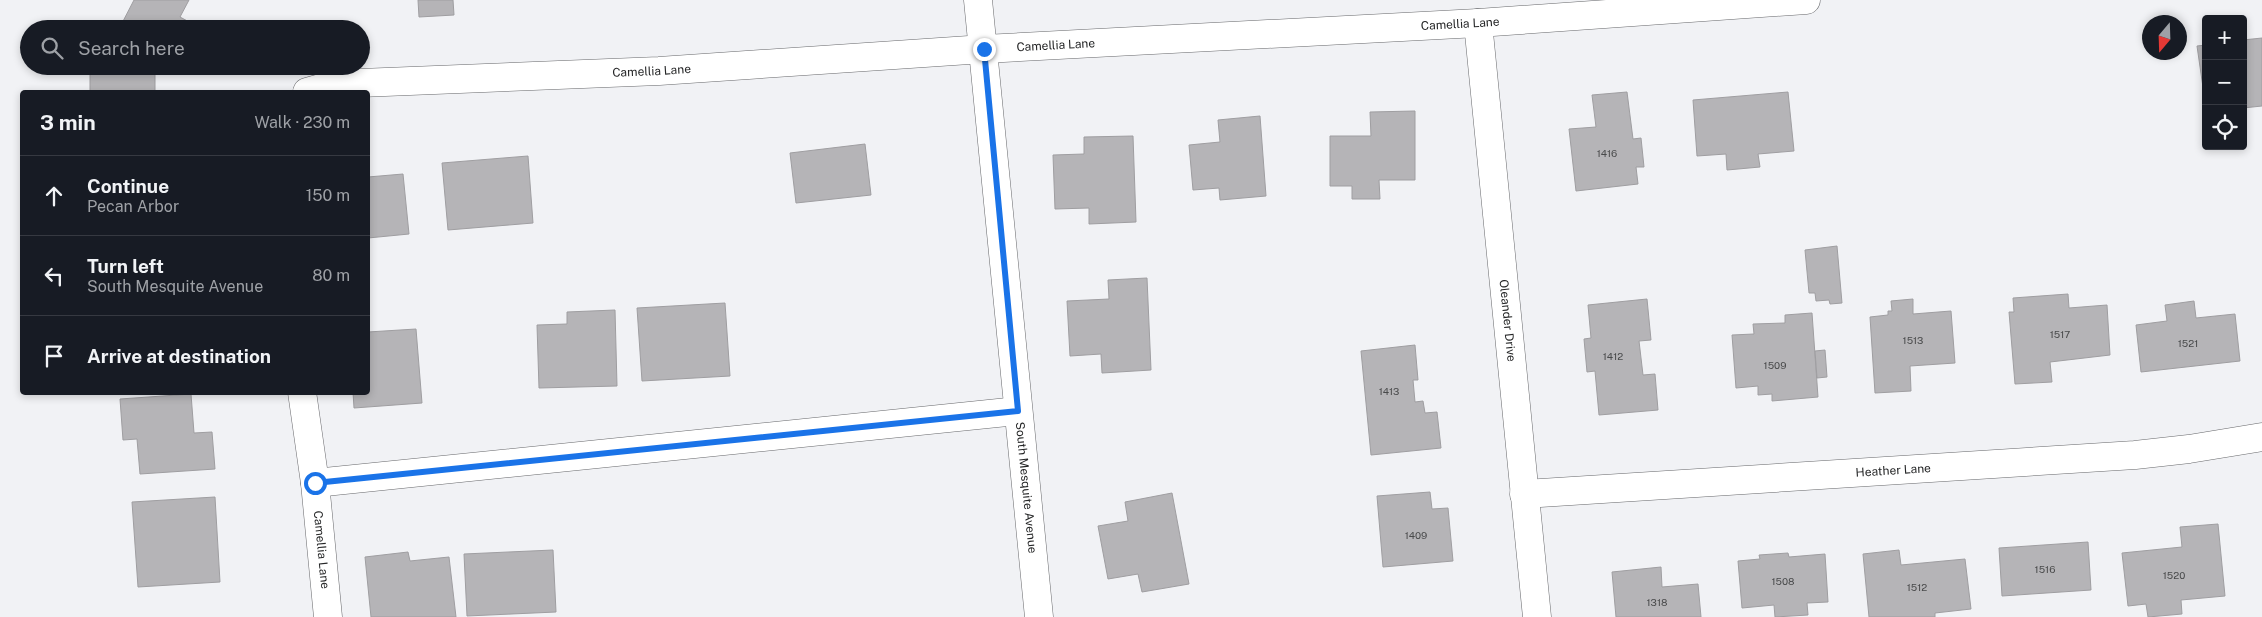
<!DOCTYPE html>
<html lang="en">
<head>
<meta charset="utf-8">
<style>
  body { margin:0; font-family:"Public Sans",sans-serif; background:#20242c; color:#f1f3f6 }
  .controls { position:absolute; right:15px; top:15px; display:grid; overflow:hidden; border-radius:5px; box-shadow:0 2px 8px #0003 }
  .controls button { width:45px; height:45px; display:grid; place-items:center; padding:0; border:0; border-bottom:1px solid #363941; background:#171b24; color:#f1f3f6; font:25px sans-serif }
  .compass { position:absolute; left:2142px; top:15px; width:45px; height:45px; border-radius:50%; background:#171b24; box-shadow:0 2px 8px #0003; rotate:199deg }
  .stop { position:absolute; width:15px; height:15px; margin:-11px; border:4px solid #1a73e8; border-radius:50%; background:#fff }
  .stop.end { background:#1a73e8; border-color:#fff; box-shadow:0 1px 5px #0008 }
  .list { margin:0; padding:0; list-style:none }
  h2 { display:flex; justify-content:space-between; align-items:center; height:65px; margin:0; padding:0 20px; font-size:21px }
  h2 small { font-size:16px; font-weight:400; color:#9ea1a6 }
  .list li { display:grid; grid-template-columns:32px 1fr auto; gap:15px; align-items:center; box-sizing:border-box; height:80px; padding:0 20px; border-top:1px solid #363941 }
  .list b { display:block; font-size:19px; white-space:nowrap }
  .list p { margin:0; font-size:16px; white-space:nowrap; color:#9ea1a6 }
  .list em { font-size:16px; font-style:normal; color:#9ea1a6 }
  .icon { flex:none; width:28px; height:28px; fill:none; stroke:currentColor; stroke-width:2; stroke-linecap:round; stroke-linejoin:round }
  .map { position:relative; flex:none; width:2262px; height:617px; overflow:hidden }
  .search { position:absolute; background:#171b24; box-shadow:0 2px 8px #0003; left:20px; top:20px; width:350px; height:55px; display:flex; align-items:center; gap:12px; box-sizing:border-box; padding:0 18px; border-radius:28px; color:#9ea1a6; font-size:19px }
  .panel { position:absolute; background:#171b24; box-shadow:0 2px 8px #0003; left:20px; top:90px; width:350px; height:305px; border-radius:5px }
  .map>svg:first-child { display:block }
  .building { fill:#b5b4b7; stroke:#9f9ea1 }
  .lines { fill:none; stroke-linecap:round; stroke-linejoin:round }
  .minor-casing { stroke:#67686b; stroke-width:29 }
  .minor { stroke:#fff; stroke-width:28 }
  .route { stroke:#1a73e8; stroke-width:6 }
  .labels { text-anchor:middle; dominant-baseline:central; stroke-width:4; stroke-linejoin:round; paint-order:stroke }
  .number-label { font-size:10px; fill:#494a4b }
  .street-label { font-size:12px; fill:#252627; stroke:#fff }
</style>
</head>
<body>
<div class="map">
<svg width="2262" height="617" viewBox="0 0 2262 617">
  <rect width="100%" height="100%" fill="#f1f2f5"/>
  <g class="building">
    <path d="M134,0H189L180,17L202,29H119Z"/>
    <path d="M418,0H453L454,15L419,17Z"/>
    <path d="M2262,38V106L2243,108V40Z"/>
    <path d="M2206,45V108L2197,46Z"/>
    <rect x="90" y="72" width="65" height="20"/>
    <path d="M1627,92L1633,139L1641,138L1644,167H1636L1638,184L1576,191L1569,129L1596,127L1592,95Z"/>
    <path d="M1788,92L1794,151L1758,154L1760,167L1727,170L1726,154L1697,156L1693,100Z"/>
    <path d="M1415,111V180H1379L1380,199H1352V186H1330V136H1371L1370,112Z"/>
    <path d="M1260,116L1266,196L1220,200L1219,188L1193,190L1189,145L1220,142L1218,120Z"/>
    <path d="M1133,136L1136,222L1089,224V208L1055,209L1053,155L1084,154V137Z"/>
    <path d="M865,144L871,195L796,203L790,153Z"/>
    <path d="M528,156L533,223L448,230L442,163Z"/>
    <path d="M403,174L409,234L368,238V177Z"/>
    <path d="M1837,246L1842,303L1830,304L1829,300L1816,301L1815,293H1809L1805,250Z"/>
    <path d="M1147,278L1151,370L1102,373L1101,354L1070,356L1067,301L1109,299L1108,280Z"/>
    <path d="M2068,294L2069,308L2107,305L2110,355L2050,362L2052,382L2015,384L2009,312H2014L2013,298Z"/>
    <path d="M1647,299L1651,340L1639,341L1643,375L1655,374L1658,410L1599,415L1595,371L1587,372L1584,339L1591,338L1588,305Z"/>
    <path d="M1913,299V314L1951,311L1955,363L1910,366L1911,391L1875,393L1870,317L1888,315V311H1892L1891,301Z"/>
    <path d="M2194,301L2196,318L2235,314L2240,361L2141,372L2136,325L2167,321L2165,305Z"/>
    <path d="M725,303L730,376L642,381L637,308Z"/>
    <path d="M615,310L617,386L539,388L537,325L567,324V312Z"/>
    <path d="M1812,313L1818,397L1772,401V394L1758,395V386L1736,388L1732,335L1754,334L1753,324L1785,323V315Z"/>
    <path d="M416,329L422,403L354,408L353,392H368V332Z"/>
    <path d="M1415,345L1418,380H1413L1415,402L1423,401L1425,413L1437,412L1441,448L1371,455L1361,351Z"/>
    <path d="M1825,350L1827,377L1817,378L1815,351Z"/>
    <path d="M191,394L194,433L212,432L215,469L140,474L137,439L123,440L120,399Z"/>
    <path d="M1430,492L1432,509L1448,508L1453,561L1383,567L1377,496Z"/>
    <path d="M1172,493L1189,584L1142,592L1138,574L1108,579L1098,526L1128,521L1125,502Z"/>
    <path d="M215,497L220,582L138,587L132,502Z"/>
    <path d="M2218,524L2225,596L2181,600L2182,614L2148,617L2146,604L2128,606L2122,553L2182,547L2180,527Z"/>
    <path d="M2088,542L2091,590L2002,596L1999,548Z"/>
    <path d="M553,550L556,612L467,616L464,554Z"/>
    <path d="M1899,550L1901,565L1965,559L1971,609L1935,613V617H1869L1863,554Z"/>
    <path d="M408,552L410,561L449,557L456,617H371L365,557Z"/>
    <path d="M1788,553L1789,557L1825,554L1828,602L1807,603L1808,615L1775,617L1774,605L1742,608L1738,561L1760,559L1759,555Z"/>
    <path d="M1661,567L1662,587L1698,584L1701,617H1616L1612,572Z"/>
  </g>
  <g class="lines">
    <g class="minor-casing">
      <g id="minor">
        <path id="s1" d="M978,0L1039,617"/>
        <path id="s2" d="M1478,23L1537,617"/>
        <path id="s3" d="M307,92L335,84L659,71L984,49L1478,23L1806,0"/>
        <path id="s4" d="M302,392L315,483L328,617"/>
        <path d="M315,483L1018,411"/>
        <path id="s5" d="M1524,494L2135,455L2189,449L2262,437"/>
      </g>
    </g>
    <use href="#minor" class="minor"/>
  </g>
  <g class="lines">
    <path class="route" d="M315,483L1018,411L984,49"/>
  </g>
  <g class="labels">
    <g class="number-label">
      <text x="1607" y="153">1416</text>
      <text x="2060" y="334">1517</text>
      <text x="1913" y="340">1513</text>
      <text x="2188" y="343">1521</text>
      <text x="1613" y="356">1412</text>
      <text x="1775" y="365">1509</text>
      <text x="1389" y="391">1413</text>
      <text x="1416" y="535">1409</text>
      <text x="2045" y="569">1516</text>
      <text x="2174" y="575">1520</text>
      <text x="1783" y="581">1508</text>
      <text x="1917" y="587">1512</text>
      <text x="1657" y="602">1318</text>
    </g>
    <g class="street-label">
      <text stroke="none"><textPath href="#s3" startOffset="1156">Camellia Lane</textPath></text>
      <text stroke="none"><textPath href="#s3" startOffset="751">Camellia Lane</textPath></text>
      <text stroke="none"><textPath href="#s3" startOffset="346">Camellia Lane</textPath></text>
      <text stroke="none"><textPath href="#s2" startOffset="299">Oleander Drive</textPath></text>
      <text stroke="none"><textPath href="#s5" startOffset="370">Heather Lane</textPath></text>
      <text stroke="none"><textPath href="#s1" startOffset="490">South Mesquite Avenue</textPath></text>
      <text stroke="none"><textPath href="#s4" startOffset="159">Camellia Lane</textPath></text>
    </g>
  </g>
</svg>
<div class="controls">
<button>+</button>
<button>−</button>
<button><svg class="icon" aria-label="locate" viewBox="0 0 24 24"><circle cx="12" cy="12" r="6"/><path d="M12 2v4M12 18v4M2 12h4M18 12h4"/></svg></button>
</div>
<svg class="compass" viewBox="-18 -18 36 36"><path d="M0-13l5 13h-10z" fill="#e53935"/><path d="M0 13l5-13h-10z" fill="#9ea1a6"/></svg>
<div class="stop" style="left:315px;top:483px"></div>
<div class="stop end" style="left:984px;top:49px"></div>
<div class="search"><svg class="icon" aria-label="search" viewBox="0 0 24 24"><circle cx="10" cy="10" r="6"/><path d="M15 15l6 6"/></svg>Search here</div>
<section class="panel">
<h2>3 min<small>Walk · 230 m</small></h2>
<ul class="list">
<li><svg class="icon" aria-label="ahead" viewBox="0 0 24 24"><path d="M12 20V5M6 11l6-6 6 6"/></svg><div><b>Continue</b><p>Pecan Arbor</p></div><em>150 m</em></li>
<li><svg class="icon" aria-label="left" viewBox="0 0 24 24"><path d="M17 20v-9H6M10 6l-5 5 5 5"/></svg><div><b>Turn left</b><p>South Mesquite Avenue</p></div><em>80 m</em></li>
<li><svg class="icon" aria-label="arrive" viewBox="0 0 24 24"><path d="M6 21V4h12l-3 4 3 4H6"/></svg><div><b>Arrive at destination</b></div></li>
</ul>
</section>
</div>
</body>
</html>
